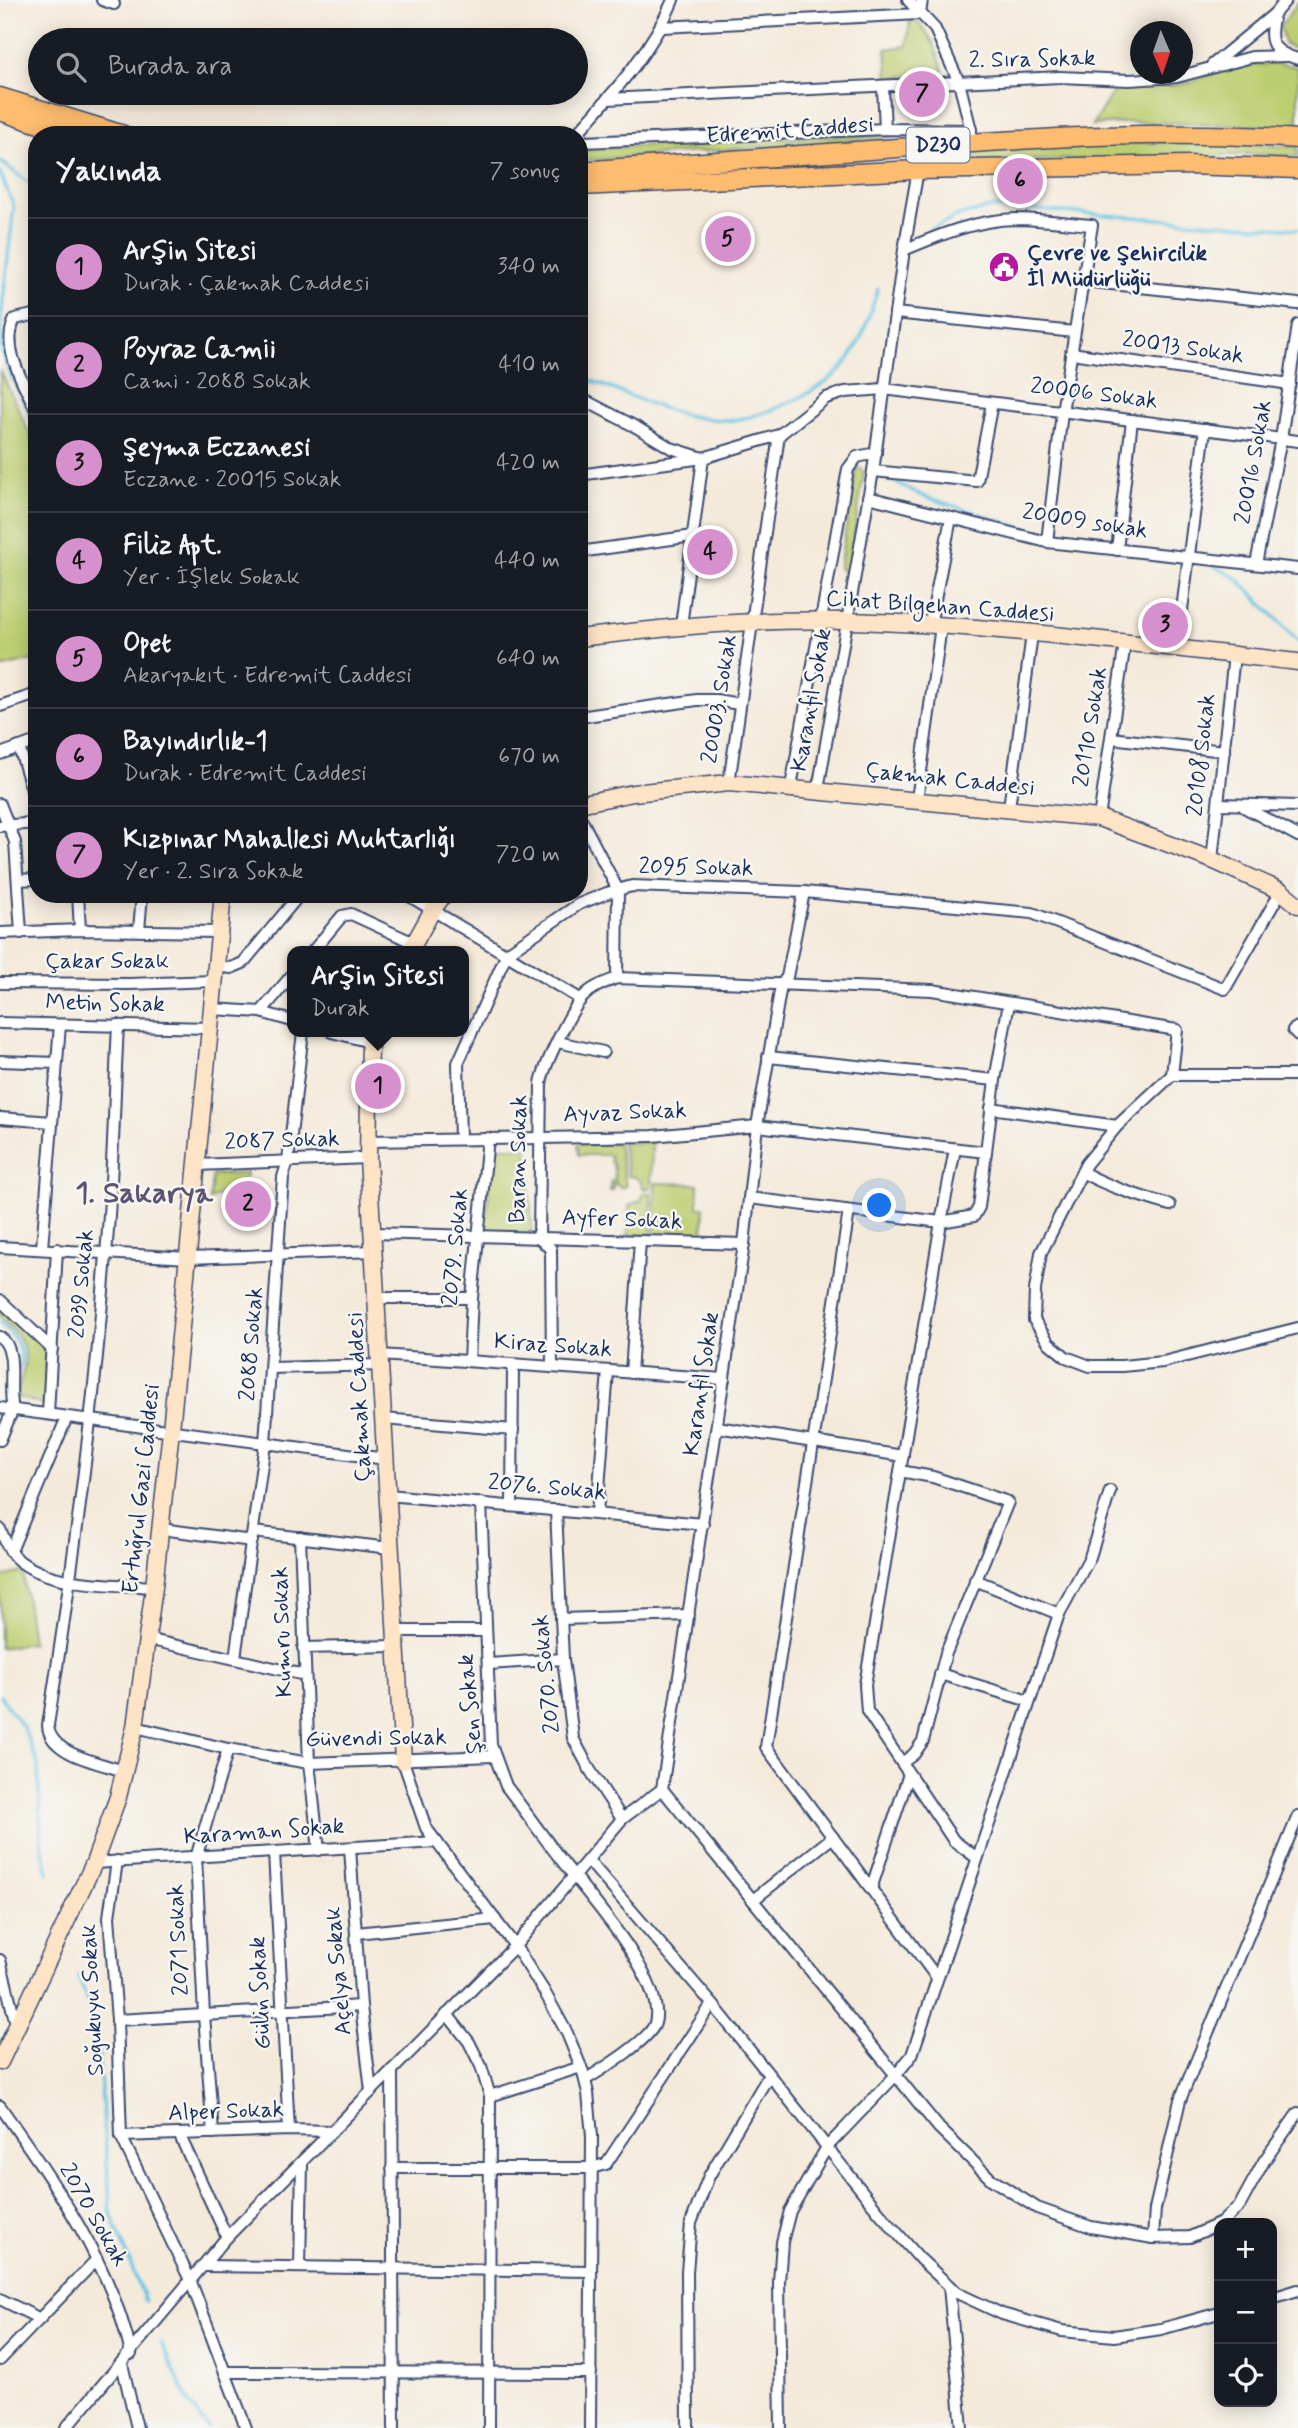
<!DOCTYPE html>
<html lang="tr">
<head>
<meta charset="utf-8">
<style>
  body { margin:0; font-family:Mynerve,sans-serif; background:#20242c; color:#f1f3f6 }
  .controls { position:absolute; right:21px; bottom:21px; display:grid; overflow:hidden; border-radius:14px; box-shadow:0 4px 18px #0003 }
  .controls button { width:63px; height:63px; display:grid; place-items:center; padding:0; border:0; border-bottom:2px solid #363941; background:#171b24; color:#f1f3f6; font:35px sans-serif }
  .compass { position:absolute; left:1130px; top:21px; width:63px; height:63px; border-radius:50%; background:#171b24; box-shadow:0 4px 18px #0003; rotate:178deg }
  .you { position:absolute; left:880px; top:1206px; width:24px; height:24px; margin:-18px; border:5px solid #fff; border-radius:50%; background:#1a73e8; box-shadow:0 0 0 10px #1a73e833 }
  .badge { display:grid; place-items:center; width:46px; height:46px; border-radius:50%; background:#d690ce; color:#111; font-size:23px; font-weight:700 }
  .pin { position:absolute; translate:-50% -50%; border:4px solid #fff; box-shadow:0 2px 7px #0006 }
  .popup { position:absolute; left:287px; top:946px; width:182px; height:91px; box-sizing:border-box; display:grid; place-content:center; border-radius:14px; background:#171b24; filter:drop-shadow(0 2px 5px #0005); font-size:23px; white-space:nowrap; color:#9ea1a6 }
  .popup b { font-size:26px; color:#f1f3f6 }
  .popup::after { content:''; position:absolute; left:50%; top:100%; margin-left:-14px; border:14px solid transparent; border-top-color:#171b24 }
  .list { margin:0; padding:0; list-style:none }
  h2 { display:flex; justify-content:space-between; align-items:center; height:91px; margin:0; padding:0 28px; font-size:30px }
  h2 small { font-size:23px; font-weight:400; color:#9ea1a6 }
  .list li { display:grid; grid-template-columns:46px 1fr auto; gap:21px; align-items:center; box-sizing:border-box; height:98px; padding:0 28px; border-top:2px solid #363941 }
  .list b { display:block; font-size:26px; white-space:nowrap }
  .list p { margin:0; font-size:23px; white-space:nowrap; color:#9ea1a6 }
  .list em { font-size:23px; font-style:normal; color:#9ea1a6 }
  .icon { flex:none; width:38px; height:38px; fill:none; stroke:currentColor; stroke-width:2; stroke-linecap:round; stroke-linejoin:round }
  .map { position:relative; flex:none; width:1298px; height:2428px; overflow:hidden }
  .search { position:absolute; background:#171b24; box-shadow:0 4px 18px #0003; left:28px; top:28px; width:560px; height:77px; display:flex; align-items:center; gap:18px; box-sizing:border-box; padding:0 24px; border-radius:38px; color:#9ea1a6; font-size:26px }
  .panel { position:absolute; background:#171b24; box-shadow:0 4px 18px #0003; left:28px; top:126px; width:560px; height:777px; border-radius:28px }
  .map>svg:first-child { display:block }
  .green { fill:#bdce71; stroke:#6c7e68; stroke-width:2 }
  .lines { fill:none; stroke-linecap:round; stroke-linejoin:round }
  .stream { stroke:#64c3e2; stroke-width:3.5 }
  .minor-casing { stroke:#3c4b71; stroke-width:14 }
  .secondary-casing { stroke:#3c4b71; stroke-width:19 }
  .trunk-casing { stroke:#3c4b71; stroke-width:21 }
  .minor { stroke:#fff; stroke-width:10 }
  .secondary { stroke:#fee4c6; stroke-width:16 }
  .trunk { stroke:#fdbc70; stroke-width:18 }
  .labels { text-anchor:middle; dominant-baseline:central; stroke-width:5; stroke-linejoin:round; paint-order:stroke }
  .shield { fill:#f6f6f2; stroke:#5d6b8a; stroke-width:2 }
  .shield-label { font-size:21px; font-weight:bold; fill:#1b2f5e }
  .street-label { font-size:23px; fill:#1b2f5e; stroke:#f6f6f2 }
  .poi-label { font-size:23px; font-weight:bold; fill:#1b2f5e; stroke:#f6f6f2; text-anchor:start }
  .district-label { font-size:30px; font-weight:bold; fill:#5d5472; stroke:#f6f6f2 }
</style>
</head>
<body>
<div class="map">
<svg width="1298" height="2428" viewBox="0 0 1298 2428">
  <rect width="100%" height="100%" fill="#f6f6f2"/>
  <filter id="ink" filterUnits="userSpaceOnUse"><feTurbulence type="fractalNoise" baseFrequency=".0143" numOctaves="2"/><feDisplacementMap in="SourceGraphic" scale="14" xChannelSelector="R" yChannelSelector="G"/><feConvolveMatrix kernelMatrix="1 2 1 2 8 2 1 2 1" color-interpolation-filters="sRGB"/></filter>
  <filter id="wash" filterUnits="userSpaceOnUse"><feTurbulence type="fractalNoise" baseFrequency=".00686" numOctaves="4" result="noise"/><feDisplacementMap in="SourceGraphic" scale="28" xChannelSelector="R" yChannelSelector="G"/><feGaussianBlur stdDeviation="1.57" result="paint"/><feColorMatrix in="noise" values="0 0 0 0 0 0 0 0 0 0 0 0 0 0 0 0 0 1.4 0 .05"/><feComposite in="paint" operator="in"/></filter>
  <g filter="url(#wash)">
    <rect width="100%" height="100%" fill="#f4eada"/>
    <g class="green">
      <path d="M1298,2V50L1285,45L1280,27Z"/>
      <path d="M910,21H917L931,38L944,71L888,78L886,49L907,46Z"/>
      <path d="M1275,63L1298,67V127L1136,122L1092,125L1116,87L1170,86L1191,82L1224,69Z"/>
      <path d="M905,132L908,136L579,161V149Z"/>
      <path d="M1195,141L1298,147V156L1251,154L1184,158L949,161L972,151L1049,146Z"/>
      <path d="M0,370L30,434L37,464V659L0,668Z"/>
      <path d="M856,469H861L864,473L849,567L847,571L843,572L839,568Z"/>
      <path d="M652,1142L651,1188L644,1189C641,1181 637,1176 628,1176L622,1143Z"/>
      <path d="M618,1143L626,1186L620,1188L615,1182L612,1191H610L611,1181H615L613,1163H611L610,1155H579L578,1144Z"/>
      <path d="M495,1147H527L532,1230L530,1233L484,1229Z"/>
      <path d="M246,1173V1177L210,1200L212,1175Z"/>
      <path d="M655,1183L698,1184V1207H704L703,1235L654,1234Z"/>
      <path d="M644,1193H651V1236L628,1235L629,1206L641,1200Z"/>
      <path d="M0,1305L47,1351L45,1405L15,1397C28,1360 33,1346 0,1318Z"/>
      <path d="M23,1572L32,1643L0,1648V1577Z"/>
    </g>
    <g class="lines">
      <g class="stream">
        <path d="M0,161L37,189"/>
        <path d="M0,173L14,207L0,326"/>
        <path d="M929,230L961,215L995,207L1298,229"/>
        <path d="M0,328L2,352L9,373L28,409L37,439"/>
        <path d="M579,376C616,389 664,413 701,418C711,419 723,421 733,420C766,416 826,390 846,363C862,342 870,314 878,289"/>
        <path d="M887,478L923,496L1045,535"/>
        <path d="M1216,567L1237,578L1298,641"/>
        <path d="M0,1323C16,1336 29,1356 15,1375"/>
        <path d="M0,1696L23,1727L38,1764L41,1840L48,1873"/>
        <path d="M78,1976L96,2024L111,2214L145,2301"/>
        <path d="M161,2343L190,2404L208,2428"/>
      </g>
    </g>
  </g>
  <g filter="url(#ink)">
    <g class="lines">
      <g class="minor-casing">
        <g id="minor">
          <path d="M102,0L114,4"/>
          <path d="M673,0C653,49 615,91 580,130L581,140L584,142L885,129L971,130"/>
          <path d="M908,0L935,29L959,82L971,130L970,137"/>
          <path d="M1274,14C1268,40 1269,51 1298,59"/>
          <path d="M662,27L920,14L922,0"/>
          <path d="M1212,65L1274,14L1286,0"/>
          <path d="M883,87L885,129"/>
          <path d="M607,99L1060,77L1129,80L1177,77L1252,57L1286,56"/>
          <path d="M904,250C939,235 976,220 1015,219C1040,219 1067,223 1092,225L1062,412L1047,542"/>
          <path d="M1083,281L1298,304"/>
          <path d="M895,313L1074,332"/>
          <path d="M37,314L15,319C0,348 25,385 37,412"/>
          <path d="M1071,353L1290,384"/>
          <path d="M579,401L584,400L636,427L671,448L703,458L681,626"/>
          <path d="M873,471L977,481L992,403"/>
          <path d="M579,475L703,458L779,435L826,398L845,392L884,389L1298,441"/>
          <path d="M868,497L1047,542L1298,569"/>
          <path d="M1117,550L1132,420"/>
          <path d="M579,552L693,536"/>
          <path d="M1256,564L1281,439L1298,325"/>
          <path d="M930,625L951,518"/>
          <path d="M1177,649L1205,429"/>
          <path d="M0,706L37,694"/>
          <path d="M579,717L697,700H716L739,704"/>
          <path d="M1111,738L1224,751"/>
          <path d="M19,747L37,807"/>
          <path d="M0,754L37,741"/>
          <path d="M729,783L779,435"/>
          <path d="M791,787L848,469L857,457L876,453"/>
          <path d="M818,790L873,471L904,250L918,170"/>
          <path d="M917,800L941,626"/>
          <path d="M0,804L15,842L21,933"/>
          <path d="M1218,804L1298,806"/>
          <path d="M1244,807L1298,836"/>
          <path d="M1009,808L1032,634"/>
          <path d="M579,815L618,890L617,978"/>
          <path d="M1099,818L1125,643"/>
          <path d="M0,826L37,823"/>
          <path d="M1212,860L1234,655"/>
          <path d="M18,880L37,879"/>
          <path d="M78,894L80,930"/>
          <path d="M406,894L580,999"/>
          <path d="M139,930L142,894"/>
          <path d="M0,933L80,930L219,932"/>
          <path d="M313,951L342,916L351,914L414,943"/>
          <path d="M216,966L231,968L243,963L300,894"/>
          <path d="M0,983L129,984L214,981"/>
          <path d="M212,1009L261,1012L292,1021"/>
          <path d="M261,1012L292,975"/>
          <path d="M0,1023L210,1028"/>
          <path d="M118,1025C114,1102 113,1178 106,1254C94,1412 73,1568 48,1725C49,1755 101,1763 124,1771"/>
          <path d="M1298,1027L1293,1030L1298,1035"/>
          <path d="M332,1032L370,1042"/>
          <path d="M558,1042L603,1052"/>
          <path d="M768,1057L995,1080"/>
          <path d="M0,1061L57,1063"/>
          <path d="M1298,1075H1172L1117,1126L1086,1164L1041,1253L1035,1290L1034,1320L1049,1343L1066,1357L1090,1366H1122L1163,1362L1298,1328"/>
          <path d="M991,1108L1117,1126"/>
          <path d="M0,1118L52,1122"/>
          <path d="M460,1139L458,1063L507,953L579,904L607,893L632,886L804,892L1032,913L1225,989L1281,891"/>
          <path d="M369,1141L653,1136L757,1126L986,1152"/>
          <path d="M955,1149L941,1222L865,1685L867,1711L954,1841L977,1858"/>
          <path d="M197,1165L368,1158"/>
          <path d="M1082,1172C1111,1188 1139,1196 1170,1205"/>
          <path d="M749,1198L941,1222L974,1216L979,1207L995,1080L1009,1003"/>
          <path d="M849,1211L766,1747L937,1978"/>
          <path d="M373,1233L744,1244"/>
          <path d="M0,1247L189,1258L374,1251"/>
          <path d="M42,1248L60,1025"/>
          <path d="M377,1298H472"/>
          <path d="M0,1300L52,1349"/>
          <path d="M0,1337C19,1350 7,1388 13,1409L0,1440"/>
          <path d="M380,1355L724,1379"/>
          <path d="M469,1361L472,1298L488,1138"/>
          <path d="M552,1367L551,1249L539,1238L541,1083C544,1066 571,1009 583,997C592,987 604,983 617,978L932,990L1177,1030L1172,1075"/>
          <path d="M271,1368L380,1365"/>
          <path d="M631,1373L640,1241"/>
          <path d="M0,1408L386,1459"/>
          <path d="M48,1414L57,1249"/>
          <path d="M384,1419L513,1430"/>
          <path d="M717,1427L903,1456"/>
          <path d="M900,1471L933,1477L1008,1502L946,1653L923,1741L914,1754L902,1763"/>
          <path d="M388,1495L703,1524"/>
          <path d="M481,1503L491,1745L506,1786C529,1816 550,1847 574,1876C597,1905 666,1984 655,2023C650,2040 601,2070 585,2080"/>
          <path d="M512,1506L513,1365"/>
          <path d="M556,1510L563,1659L573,1738L590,1770L622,1819"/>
          <path d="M597,1514L608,1371"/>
          <path d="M0,1529C4,1538 9,1552 16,1558C48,1587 113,1584 154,1587"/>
          <path d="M161,1529L252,1541"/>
          <path d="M253,1532L390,1548"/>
          <path d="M300,1537L309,1763L319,1850"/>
          <path d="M11,1551L67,1417"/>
          <path d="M975,1580L1059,1614"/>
          <path d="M561,1619L689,1615"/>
          <path d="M394,1631H486"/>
          <path d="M147,1639L305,1675"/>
          <path d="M303,1648L395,1646"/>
          <path d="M235,1658L265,1443L283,1177L288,1161L303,1032"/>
          <path d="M489,1664L563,1659"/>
          <path d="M940,1674L1029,1701"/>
          <path d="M135,1727L228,1749L309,1763L494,1756"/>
          <path d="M403,1761L426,1828L515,1946L544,1991L567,2033L583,2072L588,2093L592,2136L590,2428"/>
          <path d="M662,1789L744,1244L757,1126L781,985L787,977L804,892"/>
          <path d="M662,1789L939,2128L991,2179L1037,2208L1091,2227L1153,2238L1190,2237L1219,2224"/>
          <path d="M350,1848L361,2006L371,2091"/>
          <path d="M274,1853L289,2130"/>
          <path d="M588,1860L715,2007L878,2211L920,2259L957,2293L1002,2314L1062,2331L1114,2336L1161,2329L1219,2313"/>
          <path d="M117,1861L109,1917L117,2020L121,2136L191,2282L246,2428"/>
          <path d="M94,1863L437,1842"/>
          <path d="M871,1889L909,1774"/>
          <path d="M753,1900L833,1837"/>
          <path d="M356,1933L495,1919"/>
          <path d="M0,1960L17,2028"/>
          <path d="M447,2014L469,2042L481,2066L490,2096L489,2428"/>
          <path d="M117,2020L361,2006"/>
          <path d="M392,2070L394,2428"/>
          <path d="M490,2096L581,2067"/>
          <path d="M0,2106C52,2180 112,2264 131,2354"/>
          <path d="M213,2133L204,2015L196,1858L228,1749"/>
          <path d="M179,2134L227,2237"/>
          <path d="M121,2136L289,2130L332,2131"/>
          <path d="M392,2168H591L606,2164L712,2004"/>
          <path d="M1221,2223L1240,2205L1264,2161L1298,2113"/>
          <path d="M1153,2238L1155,2209L1180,2100L1298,1816"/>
          <path d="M204,2266L591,2271"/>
          <path d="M300,2267L302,2162"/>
          <path d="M949,2286L962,2428"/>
          <path d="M1272,2298L1298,2290"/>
          <path d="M0,2299L40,2319"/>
          <path d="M0,2360L97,2259"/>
          <path d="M122,2364L137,2428"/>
          <path d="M225,2372L591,2373"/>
          <path d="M66,2428L227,2237L515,1946L622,1819L662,1789"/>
          <path d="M688,2428L687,2272L691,2223L709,2176L769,2075"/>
          <path d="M781,2428L779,2282L782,2242L790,2211L827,2147L896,2075L912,2055L1059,1614L1090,1557L1110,1491"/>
        </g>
      </g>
      <g class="secondary-casing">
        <g id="secondary">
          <path d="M579,638C669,627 759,618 849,621C999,625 1149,646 1298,662"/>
          <path d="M579,804L633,793L729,783L1099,818L1212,860L1281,891L1298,905"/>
          <path d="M410,951L432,911L444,894"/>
          <path d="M374,1032L370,1042L368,1158L403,1761"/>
          <path d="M0,2062L94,1863L118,1797L135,1727L154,1587L171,1430L223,894"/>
        </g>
      </g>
      <g class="trunk-casing">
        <g id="trunk">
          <path d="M0,97L124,135"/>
          <path d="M0,111L72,135"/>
          <path d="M579,171C690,163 801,155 912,147C1040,138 1169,129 1298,139"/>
          <path d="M579,186L918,170L1188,165L1298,169"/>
        </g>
      </g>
      <use href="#minor" class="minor"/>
      <use href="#secondary" class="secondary"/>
      <use href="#trunk" class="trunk"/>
    </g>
  </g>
  <defs>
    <g id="civic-disc" transform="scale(1.575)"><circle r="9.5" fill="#b5179e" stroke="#f6f6f2"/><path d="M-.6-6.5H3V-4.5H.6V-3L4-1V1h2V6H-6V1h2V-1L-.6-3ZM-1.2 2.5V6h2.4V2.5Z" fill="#fff"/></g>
  </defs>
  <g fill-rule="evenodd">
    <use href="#civic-disc" x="1004" y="267"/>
  </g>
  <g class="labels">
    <rect class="shield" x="906.5" y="127.5" width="63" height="35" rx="5"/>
    <g class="shield-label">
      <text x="938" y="145">D230</text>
    </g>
    <g class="street-label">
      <text transform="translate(1032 60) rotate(-1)">2. Sıra Sokak</text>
      <text transform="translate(790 131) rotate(-4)">Edremit Caddesi</text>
      <text transform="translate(1183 348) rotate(8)">20013 Sokak</text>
      <text transform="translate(1094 394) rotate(7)">20006 Sokak</text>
      <text transform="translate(1254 462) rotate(-80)">20016 Sokak</text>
      <text transform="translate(1085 522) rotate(9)">20009 sokak</text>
      <text transform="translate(940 607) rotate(4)">Cihat Bilgehan Caddesi</text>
      <text transform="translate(720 699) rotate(-81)">20003. Sokak</text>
      <text transform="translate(812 700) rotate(-80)">Karanfil Sokak</text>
      <text transform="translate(1091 727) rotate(-81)">20110 Sokak</text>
      <text transform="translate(1202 755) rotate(-84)">20108 Sokak</text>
      <text transform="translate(950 780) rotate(6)">Çakmak Caddesi</text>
      <text transform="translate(696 868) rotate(1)">2095 Sokak</text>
      <text x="107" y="962">Çakar Sokak</text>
      <text transform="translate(105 1004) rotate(1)">Metin Sokak</text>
      <text transform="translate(625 1113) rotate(-2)">Ayvaz Sokak</text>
      <text transform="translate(282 1141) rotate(-2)">2087 Sokak</text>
      <text transform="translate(519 1159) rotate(-89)">Baran Sokak</text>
      <text transform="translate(622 1220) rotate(2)">Ayfer Sokak</text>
      <text transform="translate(456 1247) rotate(-85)">2079. Sokak</text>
      <text transform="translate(82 1284) rotate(-85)">2039 Sokak</text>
      <text transform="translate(252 1344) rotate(-86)">2088 Sokak</text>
      <text transform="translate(553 1346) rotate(4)">Kiraz Sokak</text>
      <text transform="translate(702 1384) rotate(-82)">Karanfil Sokak</text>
      <text transform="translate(360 1397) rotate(-93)">Çakmak Caddesi</text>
      <text transform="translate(547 1488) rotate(5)">2076. Sokak</text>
      <text transform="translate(142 1489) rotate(-84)">Ertuğrul Gazi Caddesi</text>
      <text transform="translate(283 1632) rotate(-92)">Kumru Sokak</text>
      <text transform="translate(547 1674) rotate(-96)">2070. Sokak</text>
      <text transform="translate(471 1704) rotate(-95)">Şen Sokak</text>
      <text transform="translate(376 1739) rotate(-1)">Güvendi Sokak</text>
      <text transform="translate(264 1832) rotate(-4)">Karaman Sokak</text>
      <text transform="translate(179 1940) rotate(-93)">2071 Sokak</text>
      <text transform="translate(339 1971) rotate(-95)">Açelya Sokak</text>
      <text transform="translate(261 1993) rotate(-93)">Gülin Sokak</text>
      <text transform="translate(93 2000) rotate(-93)">Soğukuyu Sokak</text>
      <text transform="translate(226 2112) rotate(-2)">Alper Sokak</text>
      <text transform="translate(93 2215) rotate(60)">2070 Sokak</text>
    </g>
    <g class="poi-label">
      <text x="1027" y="254">Çevre ve Şehircilik<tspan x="1027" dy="26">İl Müdürlüğü</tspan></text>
    </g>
    <g class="district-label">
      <text x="144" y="1193">1. Sakarya</text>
    </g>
  </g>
</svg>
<div class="controls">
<button>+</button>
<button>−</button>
<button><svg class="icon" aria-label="locate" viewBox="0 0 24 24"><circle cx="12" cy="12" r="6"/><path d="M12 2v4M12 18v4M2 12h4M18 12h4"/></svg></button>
</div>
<svg class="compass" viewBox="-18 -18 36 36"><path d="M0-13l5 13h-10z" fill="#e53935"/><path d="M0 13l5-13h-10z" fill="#9ea1a6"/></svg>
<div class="you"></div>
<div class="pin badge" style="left:378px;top:1086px">1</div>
<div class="popup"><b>Arşin Sitesi</b>Durak</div>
<div class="pin badge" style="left:248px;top:1204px">2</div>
<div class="pin badge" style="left:1165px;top:625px">3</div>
<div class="pin badge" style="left:710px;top:552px">4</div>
<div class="pin badge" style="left:728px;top:239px">5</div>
<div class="pin badge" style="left:1020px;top:181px">6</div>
<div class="pin badge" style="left:922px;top:94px">7</div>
<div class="search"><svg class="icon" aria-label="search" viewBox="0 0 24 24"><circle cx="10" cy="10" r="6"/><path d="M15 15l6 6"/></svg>Burada ara</div>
<section class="panel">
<h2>Yakında<small>7 sonuç</small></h2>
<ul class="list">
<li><span class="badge">1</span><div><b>Arşin Sitesi</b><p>Durak · Çakmak Caddesi</p></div><em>340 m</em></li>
<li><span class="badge">2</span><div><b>Poyraz Camii</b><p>Cami · 2088 Sokak</p></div><em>410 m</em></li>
<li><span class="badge">3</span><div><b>Şeyma Eczanesi</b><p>Eczane · 20015 Sokak</p></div><em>420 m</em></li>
<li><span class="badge">4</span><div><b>Filiz Apt.</b><p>Yer · İşlek Sokak</p></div><em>440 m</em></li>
<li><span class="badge">5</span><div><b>Opet</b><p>Akaryakıt · Edremit Caddesi</p></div><em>640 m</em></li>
<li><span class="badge">6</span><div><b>Bayındırlık-1</b><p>Durak · Edremit Caddesi</p></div><em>670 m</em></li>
<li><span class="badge">7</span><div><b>Kızpınar Mahallesi Muhtarlığı</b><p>Yer · 2. Sıra Sokak</p></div><em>720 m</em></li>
</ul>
</section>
</div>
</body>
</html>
